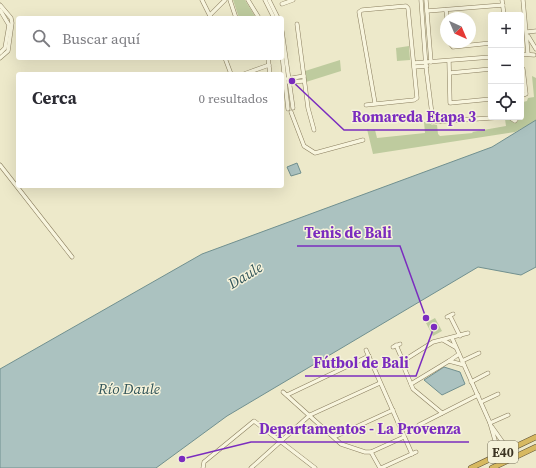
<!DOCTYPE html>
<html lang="es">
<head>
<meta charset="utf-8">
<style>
  body { margin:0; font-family:"Source Serif 4",serif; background:#f7f7f7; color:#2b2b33 }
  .controls { position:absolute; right:12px; top:12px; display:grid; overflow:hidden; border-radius:4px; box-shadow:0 4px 16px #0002 }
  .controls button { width:36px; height:36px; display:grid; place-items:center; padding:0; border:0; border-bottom:1px solid #e1e1e2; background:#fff; color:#2b2b33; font:20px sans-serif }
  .compass { position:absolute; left:440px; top:12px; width:36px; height:36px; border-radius:50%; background:#fff; box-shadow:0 4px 16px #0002; rotate:136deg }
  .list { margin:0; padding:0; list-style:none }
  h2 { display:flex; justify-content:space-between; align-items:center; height:52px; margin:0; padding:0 16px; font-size:17px }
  h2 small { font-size:13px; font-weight:400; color:#7c7c81 }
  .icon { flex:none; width:22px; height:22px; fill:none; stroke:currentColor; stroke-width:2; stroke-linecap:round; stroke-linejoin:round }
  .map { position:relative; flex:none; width:536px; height:468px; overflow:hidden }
  .search { position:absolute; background:#fff; box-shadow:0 4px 16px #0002; left:16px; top:16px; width:268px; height:44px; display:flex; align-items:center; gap:10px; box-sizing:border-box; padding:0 14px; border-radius:4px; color:#7c7c81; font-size:15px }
  .panel { position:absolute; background:#fff; box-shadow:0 4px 16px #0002; left:16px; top:72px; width:268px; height:116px; border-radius:4px }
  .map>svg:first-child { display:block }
  .green { fill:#becb9e }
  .water { fill:#abc2c0; stroke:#71908f }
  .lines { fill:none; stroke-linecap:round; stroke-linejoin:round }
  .minor-casing { stroke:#8a7e5f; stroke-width:4.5 }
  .highway-casing { stroke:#584b33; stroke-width:6 }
  .minor { stroke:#f8f5de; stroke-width:3.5 }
  .highway { stroke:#d7b961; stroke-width:5 }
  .labels { text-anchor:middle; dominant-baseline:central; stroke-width:3; stroke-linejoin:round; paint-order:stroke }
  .shield { fill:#f5f2da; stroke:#736c59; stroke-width:1 }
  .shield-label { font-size:13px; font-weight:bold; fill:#3b3322 }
  .water-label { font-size:15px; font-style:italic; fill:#32555a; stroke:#f5f2da }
  .leader { fill:none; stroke:#7b2cbf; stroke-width:1.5 }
  .callout-dot { fill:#7b2cbf; stroke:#f5f2da; stroke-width:1.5 }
  .callout-label { font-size:15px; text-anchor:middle; font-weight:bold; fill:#7b2cbf; stroke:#f5f2da; stroke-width:3; stroke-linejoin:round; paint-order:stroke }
</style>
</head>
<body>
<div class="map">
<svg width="536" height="468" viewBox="0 0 536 468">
  <rect width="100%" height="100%" fill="#ede9ca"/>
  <g class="green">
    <path d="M233,0H245L256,18H239Z"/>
    <path d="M409,46L410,60L397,61L396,48Z"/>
    <path d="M340,60L341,71L306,82L305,71Z"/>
    <path d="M532,76L536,78V121L515,132L373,154L367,129L370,131L375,130L377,138L425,133L424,122H429L432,125H437L438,134L440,136L473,133L472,132L506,126L505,119H510L514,123L517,122L521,117L523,102L527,101L528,98L534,97Z"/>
    <path d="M435,318L442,331L433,336L426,323Z"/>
  </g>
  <g class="water">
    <path d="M536,120V267L521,275L478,267L227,416L156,468H0V369L202,254L492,147Z"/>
    <path d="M297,163L301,173L291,176L287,167Z"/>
    <path d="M444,367L460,372L465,384L442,395L424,380Z"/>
  </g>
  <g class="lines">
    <g class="minor-casing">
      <g id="minor">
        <path d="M202,0L211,18"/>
        <path d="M230,0L236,18"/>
        <path d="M248,0L259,18"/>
        <path d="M265,0L274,18"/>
        <path d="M269,0L278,18"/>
        <path d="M421,0L426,67L433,122L505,117"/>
        <path d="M426,0L431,62"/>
        <path d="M502,0L504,15"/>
        <path d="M523,0L528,54"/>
        <path d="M282,4L293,0"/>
        <path d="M0,5L11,18L12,23L8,51L0,58"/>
        <path d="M0,10L9,25L5,48L0,53"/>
        <path d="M446,10L447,18"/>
        <path d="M427,11L503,5"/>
        <path d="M210,15L225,0"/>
        <path d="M297,24L308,108L314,130"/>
        <path d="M282,31L293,108"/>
        <path d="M527,32L536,31"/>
        <path d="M528,36L536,49"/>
        <path d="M449,42L453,47L491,43"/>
        <path d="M521,54L534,55"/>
        <path d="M282,55L288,109"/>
        <path d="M225,58L231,74"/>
        <path d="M268,58L270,74"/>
        <path d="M449,61L450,103L491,99"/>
        <path d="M414,63L491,57"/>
        <path d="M414,67L427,66"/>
        <path d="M521,67L523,69L526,94L521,96"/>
        <path d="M450,73L491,69"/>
        <path d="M244,74L269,65"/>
        <path d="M287,79L304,76"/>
        <path d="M288,82L304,81"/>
        <path d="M366,105L414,100L417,98L408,8L406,6L362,10L359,12L375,103"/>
        <path d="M291,112L304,146L315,153L363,140"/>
        <path d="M509,117L515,121L518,117"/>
        <path d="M0,165L72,257"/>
        <path d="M450,316L460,336"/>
        <path d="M447,317L453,314"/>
        <path d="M452,338L490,423L499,454"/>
        <path d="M443,340L455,347"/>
        <path d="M396,345L403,361"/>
        <path d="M393,347L400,344"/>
        <path d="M366,350L412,454"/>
        <path d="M449,361L459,354"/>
        <path d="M462,361L479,353"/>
        <path d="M471,382L488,373"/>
        <path d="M411,384L449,361L464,365"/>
        <path d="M283,392L341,444L365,452H371L404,437"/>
        <path d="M287,395L369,356"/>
        <path d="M481,402L498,394"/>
        <path d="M442,413L413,389L403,365V361L433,342L468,333"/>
        <path d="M490,423L508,415"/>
        <path d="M419,425L478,395"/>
        <path d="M492,427L504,444L512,449"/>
        <path d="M334,437L393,410"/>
        <path d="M371,452L380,468"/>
        <path d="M203,468L204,462L254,421L315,468"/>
        <path d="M251,468L310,415L380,383"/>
        <path d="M381,468L416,452"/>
      </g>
    </g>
    <g class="highway-casing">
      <g id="highway">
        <path d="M471,468L536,437"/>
        <path d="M492,468L536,447"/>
      </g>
    </g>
    <use href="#minor" class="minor"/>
    <use href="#highway" class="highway"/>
  </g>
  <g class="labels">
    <rect class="shield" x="488" y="441" width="30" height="22" rx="3"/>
    <g class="shield-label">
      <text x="503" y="452">E40</text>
    </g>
    <g class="water-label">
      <text transform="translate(245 275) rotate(-31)">Daule</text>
      <text x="129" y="388">Río Daule</text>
    </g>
  </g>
  <path class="leader" d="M292 81L344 130H485M426 318L400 246H297M434 327L416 376H305M182 459L251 442H469"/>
  <g class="callout-dot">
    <circle cx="292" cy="81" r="4"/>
    <circle cx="426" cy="318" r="4"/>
    <circle cx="434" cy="327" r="4"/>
    <circle cx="182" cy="459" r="4"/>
  </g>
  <g class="callout-label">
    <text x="414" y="122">Romareda Etapa 3</text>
    <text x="348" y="238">Tenis de Bali</text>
    <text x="361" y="368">Fútbol de Bali</text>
    <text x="360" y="434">Departamentos - La Provenza</text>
  </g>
</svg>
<div class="controls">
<button>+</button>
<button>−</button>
<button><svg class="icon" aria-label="locate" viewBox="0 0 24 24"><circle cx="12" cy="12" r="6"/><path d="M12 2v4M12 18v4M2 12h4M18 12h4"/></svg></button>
</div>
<svg class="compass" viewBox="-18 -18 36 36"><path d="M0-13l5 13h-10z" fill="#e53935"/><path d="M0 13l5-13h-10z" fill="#7c7c81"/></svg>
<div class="search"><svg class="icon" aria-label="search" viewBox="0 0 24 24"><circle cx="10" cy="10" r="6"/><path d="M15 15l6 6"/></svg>Buscar aquí</div>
<section class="panel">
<h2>Cerca<small>0 resultados</small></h2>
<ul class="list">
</ul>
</section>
</div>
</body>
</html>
